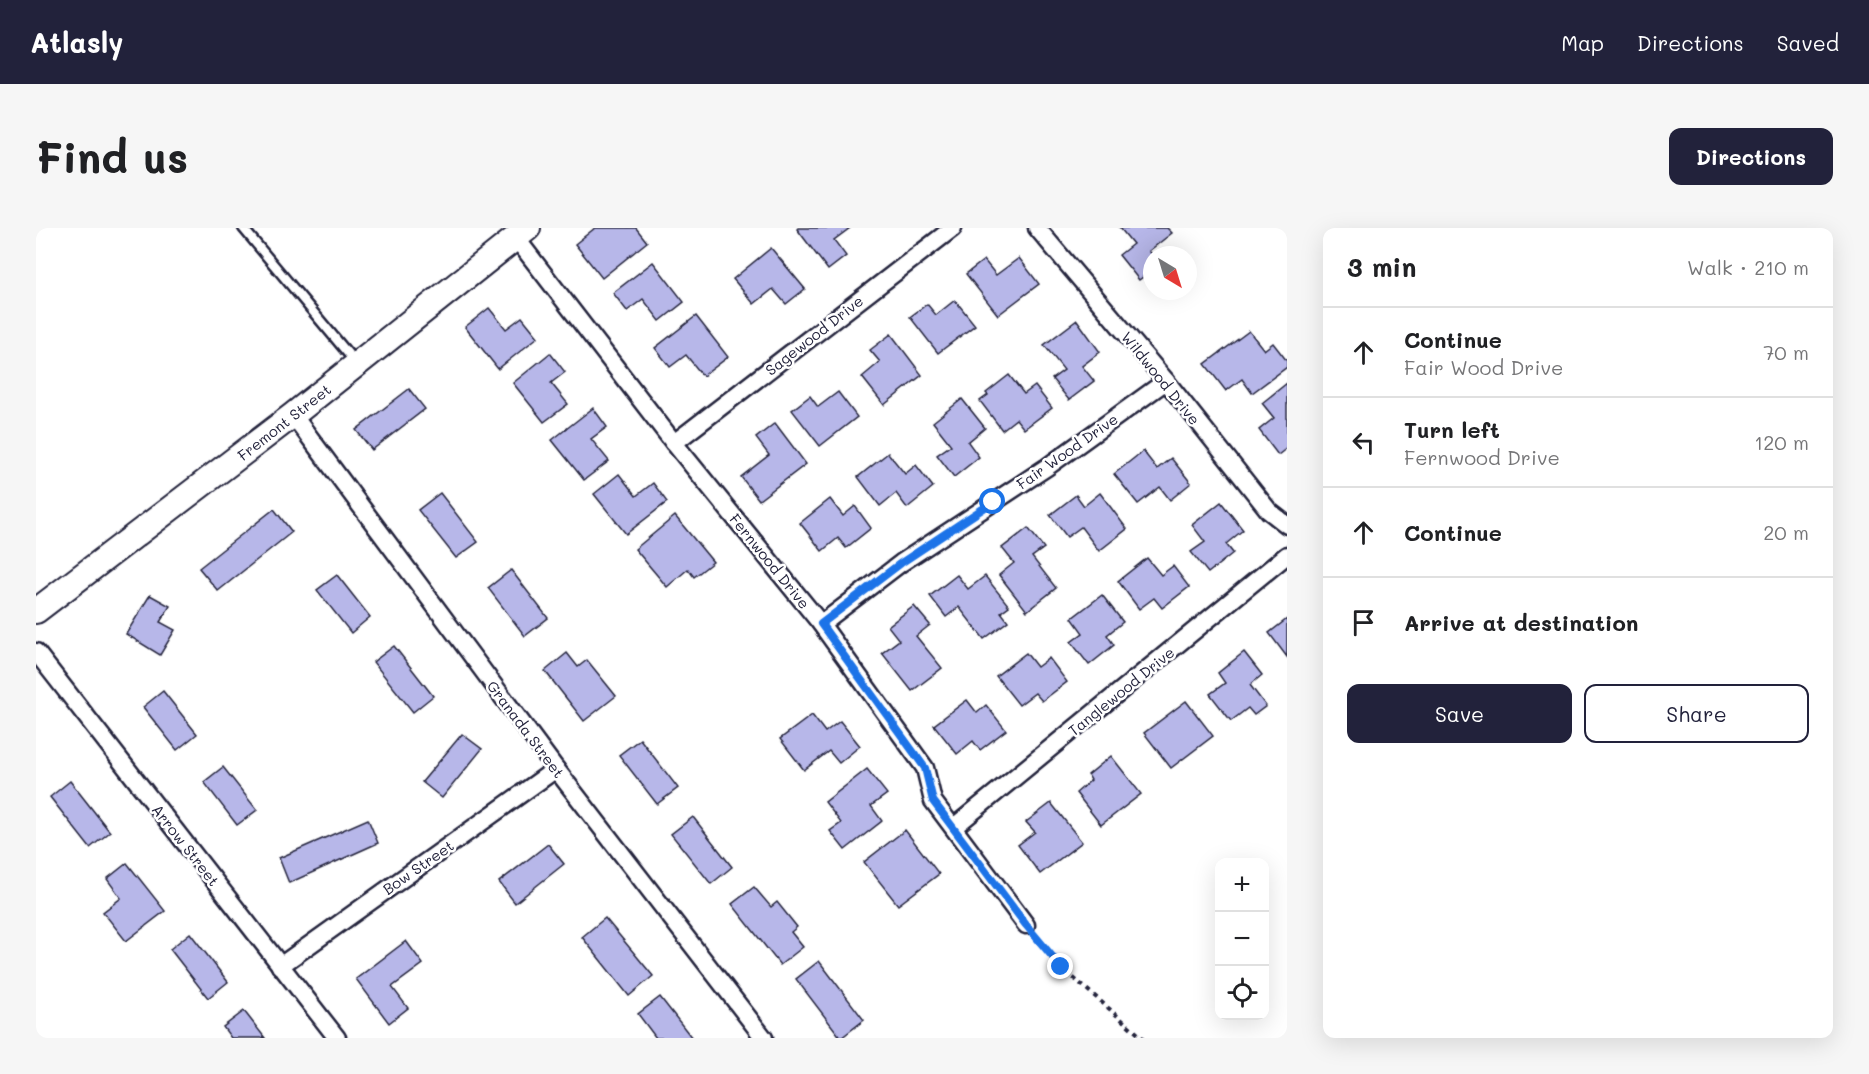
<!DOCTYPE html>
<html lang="en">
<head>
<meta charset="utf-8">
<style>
  body { margin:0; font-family:Mali,sans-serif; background:#f6f6f6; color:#202124 }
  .controls { position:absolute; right:18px; bottom:18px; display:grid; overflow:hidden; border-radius:12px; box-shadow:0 6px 24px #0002 }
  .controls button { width:54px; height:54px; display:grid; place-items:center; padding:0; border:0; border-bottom:2px solid #e0e0e0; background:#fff; color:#202124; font:30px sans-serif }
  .compass { position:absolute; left:1107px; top:18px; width:54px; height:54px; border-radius:50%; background:#fff; box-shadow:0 6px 24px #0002; rotate:142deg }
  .stop { position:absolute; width:18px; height:18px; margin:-14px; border:4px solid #1a73e8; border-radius:50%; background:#fff }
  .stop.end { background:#1a73e8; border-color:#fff; box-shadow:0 2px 6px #0008 }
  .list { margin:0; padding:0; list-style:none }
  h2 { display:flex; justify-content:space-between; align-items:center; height:78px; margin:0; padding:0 24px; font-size:26px }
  h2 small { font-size:20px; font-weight:400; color:#757577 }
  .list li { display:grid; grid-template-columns:39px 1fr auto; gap:18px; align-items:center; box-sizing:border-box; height:90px; padding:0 24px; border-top:2px solid #e0e0e0 }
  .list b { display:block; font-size:22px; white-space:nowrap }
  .list p { margin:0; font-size:20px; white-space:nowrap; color:#757577 }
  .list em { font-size:20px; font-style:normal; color:#757577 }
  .actions { display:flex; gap:12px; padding:18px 24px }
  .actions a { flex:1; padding:14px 0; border:2px solid #22223b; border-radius:12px; text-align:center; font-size:21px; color:#22223b }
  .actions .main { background:#22223b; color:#fff }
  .icon { flex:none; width:33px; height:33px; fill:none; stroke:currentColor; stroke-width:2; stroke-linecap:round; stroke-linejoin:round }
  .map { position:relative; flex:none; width:1251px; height:810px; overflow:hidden; border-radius:12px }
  header { display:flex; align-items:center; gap:36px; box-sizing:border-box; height:84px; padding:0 30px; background:#22223b; color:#fff }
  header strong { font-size:28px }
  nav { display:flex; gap:33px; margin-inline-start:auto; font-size:21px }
  .intro { display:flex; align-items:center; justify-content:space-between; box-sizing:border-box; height:144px; padding:0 36px }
  h1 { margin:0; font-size:42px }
  .button { padding:15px 27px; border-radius:12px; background:#22223b; color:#fff; font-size:21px; font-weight:700 }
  main { display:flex; gap:36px; padding:0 36px }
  aside { flex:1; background:#fff; border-radius:12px; box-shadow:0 6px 24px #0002 }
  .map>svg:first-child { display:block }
  .building { fill:#b7b7e9; stroke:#22223b; stroke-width:1.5 }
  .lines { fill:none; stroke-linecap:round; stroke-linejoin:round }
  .lane-casing { stroke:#22223b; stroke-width:13 }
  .street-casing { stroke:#22223b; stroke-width:21 }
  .secondary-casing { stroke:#22223b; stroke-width:28 }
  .path { stroke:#22223b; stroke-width:4; stroke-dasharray:4.5 4.5; stroke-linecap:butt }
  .lane { stroke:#fff; stroke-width:8 }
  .street { stroke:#fff; stroke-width:16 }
  .secondary { stroke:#fff; stroke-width:24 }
  .route { stroke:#1a73e8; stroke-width:8 }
  .labels { text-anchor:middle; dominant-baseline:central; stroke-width:5; stroke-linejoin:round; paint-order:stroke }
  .street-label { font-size:15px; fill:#22223b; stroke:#fff }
</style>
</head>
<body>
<header>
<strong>Atlasly</strong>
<nav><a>Map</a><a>Directions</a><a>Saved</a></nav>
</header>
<div class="intro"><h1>Find us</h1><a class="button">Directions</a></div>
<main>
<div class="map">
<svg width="1251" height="810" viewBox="0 0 1251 810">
  <rect width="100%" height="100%" fill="#fff"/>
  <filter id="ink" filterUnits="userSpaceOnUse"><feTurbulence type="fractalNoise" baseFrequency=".0167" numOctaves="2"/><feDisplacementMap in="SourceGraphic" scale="12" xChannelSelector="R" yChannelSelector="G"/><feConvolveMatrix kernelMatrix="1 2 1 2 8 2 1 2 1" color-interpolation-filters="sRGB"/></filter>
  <g filter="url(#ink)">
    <g class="building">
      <path d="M559,0H600L611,14L566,50L539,16Z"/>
      <path d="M762,0H814L798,12L810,28L792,42L761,1Z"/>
      <path d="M1084,0H1131L1136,5L1113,23L1117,27L1116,42L1103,52L1083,27L1097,16Z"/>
      <path d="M735,20L769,61L750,76L737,61L718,76L697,51Z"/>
      <path d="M983,30L1003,56L962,87L930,46L948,32L960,47Z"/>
      <path d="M617,34L648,74L624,93L607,71L591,83L577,65Z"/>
      <path d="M919,72L939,97L902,125L874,89L891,76L900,87Z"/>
      <path d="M453,80L470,101L486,89L502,109L462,141L429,99Z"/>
      <path d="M660,88L692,129L667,148L650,127L634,139L619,120Z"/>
      <path d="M1041,92L1064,124L1046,138L1058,153L1033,172L1016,151L1028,142L1008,117Z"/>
      <path d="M1213,103L1228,122L1237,115L1251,133V139L1216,165L1206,151L1190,163L1169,136Z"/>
      <path d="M855,106L886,147L848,177L826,149L844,134L834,122Z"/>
      <path d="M514,125L529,144L515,155L532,176L508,194L477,155Z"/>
      <path d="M973,147L988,166L999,158L1016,180L988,201L980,191L966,202L944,173L952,167L950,165Z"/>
      <path d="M1251,155V220L1242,227L1223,202L1238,190L1226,175Z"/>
      <path d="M373,161L389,181L336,222L320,202Z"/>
      <path d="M802,164L821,189L784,218L756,182L774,168L782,179Z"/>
      <path d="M926,171L949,200L932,214L943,229L918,249L901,227L915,217L897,194Z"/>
      <path d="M557,180L571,199L555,211L573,233L548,252L516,212Z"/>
      <path d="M739,195L770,236L723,272L705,249L733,227L720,210Z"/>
      <path d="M1107,223L1121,241L1135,230L1155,255L1134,272L1124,259L1102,276L1078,246Z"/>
      <path d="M852,225L869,246L880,237L897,259L871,280L860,265L844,278L822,249Z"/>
      <path d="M583,246L600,268L617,255L631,274L590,306L558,266Z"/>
      <path d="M404,265L442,314L420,330L382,282Z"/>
      <path d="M1064,265L1091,301L1063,323L1045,299L1031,309L1014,287L1040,267L1048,278Z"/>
      <path d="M794,271L807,288L819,278L835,300L810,320L802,310L786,323L764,295Z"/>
      <path d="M1185,274L1207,302L1190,316L1197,325L1172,345L1155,324L1169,314L1156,297Z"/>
      <path d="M238,281L256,304L182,363L163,340Z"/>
      <path d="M639,288L677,334L658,349L652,341L631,359L599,321Z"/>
      <path d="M992,300L1008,320L996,329L1020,360L991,383L963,347L978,335L966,320Z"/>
      <path d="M1111,330L1125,347L1137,338L1153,359L1126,380L1118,370L1103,381L1082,353Z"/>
      <path d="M475,342L512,390L489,408L452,360Z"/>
      <path d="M301,347L334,389L315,405L281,362Z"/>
      <path d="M921,347L932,361L949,348L973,378L965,384L972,393L948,411L923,379L910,389L894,368Z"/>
      <path d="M114,367L134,378L124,394L139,402L124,427L90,406Z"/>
      <path d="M1066,367L1087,394L1071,407L1078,417L1053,437L1035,414L1047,405L1036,390Z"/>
      <path d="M878,378L894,397L880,408L906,440L876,463L846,425L863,412L852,398Z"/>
      <path d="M1251,391V429L1233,405Z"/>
      <path d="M358,418L397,468L377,484L337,434Z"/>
      <path d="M1208,424L1226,447L1214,457L1230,478L1218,487L1212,480L1195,493L1174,466L1189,455L1182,445Z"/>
      <path d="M531,425L542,439L551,432L580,468L548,493L509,443Z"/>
      <path d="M990,425L1001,439L1013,430L1031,454L1006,473L999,465L983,477L960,448Z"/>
      <path d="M127,463L161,506L141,522L107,479Z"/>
      <path d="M931,472L941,485L950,477L970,502L944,522L937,513L921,526L898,497Z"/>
      <path d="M1150,473L1177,508L1135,540L1108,505Z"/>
      <path d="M776,487L789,504L804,493L824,518L803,535L793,523L768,542L744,511Z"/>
      <path d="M426,506L446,521L406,570L386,554Z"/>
      <path d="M604,511L642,560L621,576L583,527Z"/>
      <path d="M1075,528L1105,566L1065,597L1040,565L1055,552L1052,547Z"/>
      <path d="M187,539L221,582L201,597L168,554Z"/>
      <path d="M831,541L851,566L835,578L846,593L809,622L794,603L805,595L789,574Z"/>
      <path d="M34,553L74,604L54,620L14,569Z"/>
      <path d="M1015,575L1046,614L1004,646L982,617L999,604L990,594Z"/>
      <path d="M657,589L696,639L675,656L635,606Z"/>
      <path d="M332,591L342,615L253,655L243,630Z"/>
      <path d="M869,602L903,646L862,677L828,634Z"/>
      <path d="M512,616L528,636L479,675L463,654Z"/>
      <path d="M91,635L129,683L90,713L67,684L85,670L71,651Z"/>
      <path d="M718,659L735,679L741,674L761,699L755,704L767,719L744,737L696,676Z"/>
      <path d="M569,690L617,748L593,768L546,709Z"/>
      <path d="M154,705L192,754L172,770L134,721Z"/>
      <path d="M370,713L387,736L356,759L372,780L353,795L320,751Z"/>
      <path d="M783,733L828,792L805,810L760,751Z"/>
      <path d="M624,769L656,810H620L602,786Z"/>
      <path d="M208,783L229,810H195L187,799Z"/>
    </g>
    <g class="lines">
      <g class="lane-casing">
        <path id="lane" d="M207,0L319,134"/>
      </g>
      <g class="street-casing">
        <g id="street">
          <path d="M1001,0L1130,153L1233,283L1251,297"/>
          <path d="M480,10L638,215L785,396L889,540L897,573L990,697"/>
          <path d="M257,187L520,541L728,810"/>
          <path d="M638,215L917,0"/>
          <path d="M785,396L865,335L1011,239L1130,153"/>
          <path d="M0,424L301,810"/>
          <path d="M918,599L1251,327"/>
          <path d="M244,738L520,541"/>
        </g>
      </g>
      <g class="secondary-casing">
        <path id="secondary" d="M0,383L257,187L492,0"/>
      </g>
      <path class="path" d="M1001,710L1025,739L1107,810"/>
      <use href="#lane" class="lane"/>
      <use href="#street" class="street"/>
      <use href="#secondary" class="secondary"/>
    </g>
  </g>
  <g class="lines" filter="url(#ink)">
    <path class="route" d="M957,274L865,335L785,396L889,540L897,573L990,697L1025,739"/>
  </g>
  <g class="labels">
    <g class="street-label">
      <text transform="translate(778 107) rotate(-38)">Sagewood Drive</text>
      <text transform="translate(1125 150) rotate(51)">Wildwood Drive</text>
      <text transform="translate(248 194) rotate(-38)">Fremont Street</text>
      <text transform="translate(1031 223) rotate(-35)">Fair Wood Drive</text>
      <text transform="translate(734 333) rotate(51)">Fernwood Drive</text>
      <text transform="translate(1085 463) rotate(-39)">Tanglewood Drive</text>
      <text transform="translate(490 501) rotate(53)">Granada Street</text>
      <text transform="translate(150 617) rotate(52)">Arrow Street</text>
      <text transform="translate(382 639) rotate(-35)">Bow Street</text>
    </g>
  </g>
</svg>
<div class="controls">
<button>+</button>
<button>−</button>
<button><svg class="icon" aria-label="locate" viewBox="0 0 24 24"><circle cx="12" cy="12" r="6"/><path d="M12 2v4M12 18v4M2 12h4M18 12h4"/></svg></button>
</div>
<svg class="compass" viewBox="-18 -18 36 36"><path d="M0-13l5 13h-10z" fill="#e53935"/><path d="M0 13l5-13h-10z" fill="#757577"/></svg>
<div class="stop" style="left:957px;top:274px"></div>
<div class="stop end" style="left:1025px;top:739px"></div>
</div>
<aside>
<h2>3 min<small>Walk · 210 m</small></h2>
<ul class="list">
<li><svg class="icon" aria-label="ahead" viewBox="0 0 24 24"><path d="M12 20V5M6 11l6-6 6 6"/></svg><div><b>Continue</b><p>Fair Wood Drive</p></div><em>70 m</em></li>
<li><svg class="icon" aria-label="left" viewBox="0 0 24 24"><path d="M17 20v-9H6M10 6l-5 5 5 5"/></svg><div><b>Turn left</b><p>Fernwood Drive</p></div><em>120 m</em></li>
<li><svg class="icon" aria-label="ahead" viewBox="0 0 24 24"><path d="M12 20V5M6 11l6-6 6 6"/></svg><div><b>Continue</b></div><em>20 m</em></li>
<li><svg class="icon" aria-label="arrive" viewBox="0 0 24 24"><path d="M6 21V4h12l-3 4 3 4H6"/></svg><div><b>Arrive at destination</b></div></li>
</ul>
<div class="actions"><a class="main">Save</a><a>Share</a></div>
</aside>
</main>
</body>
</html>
